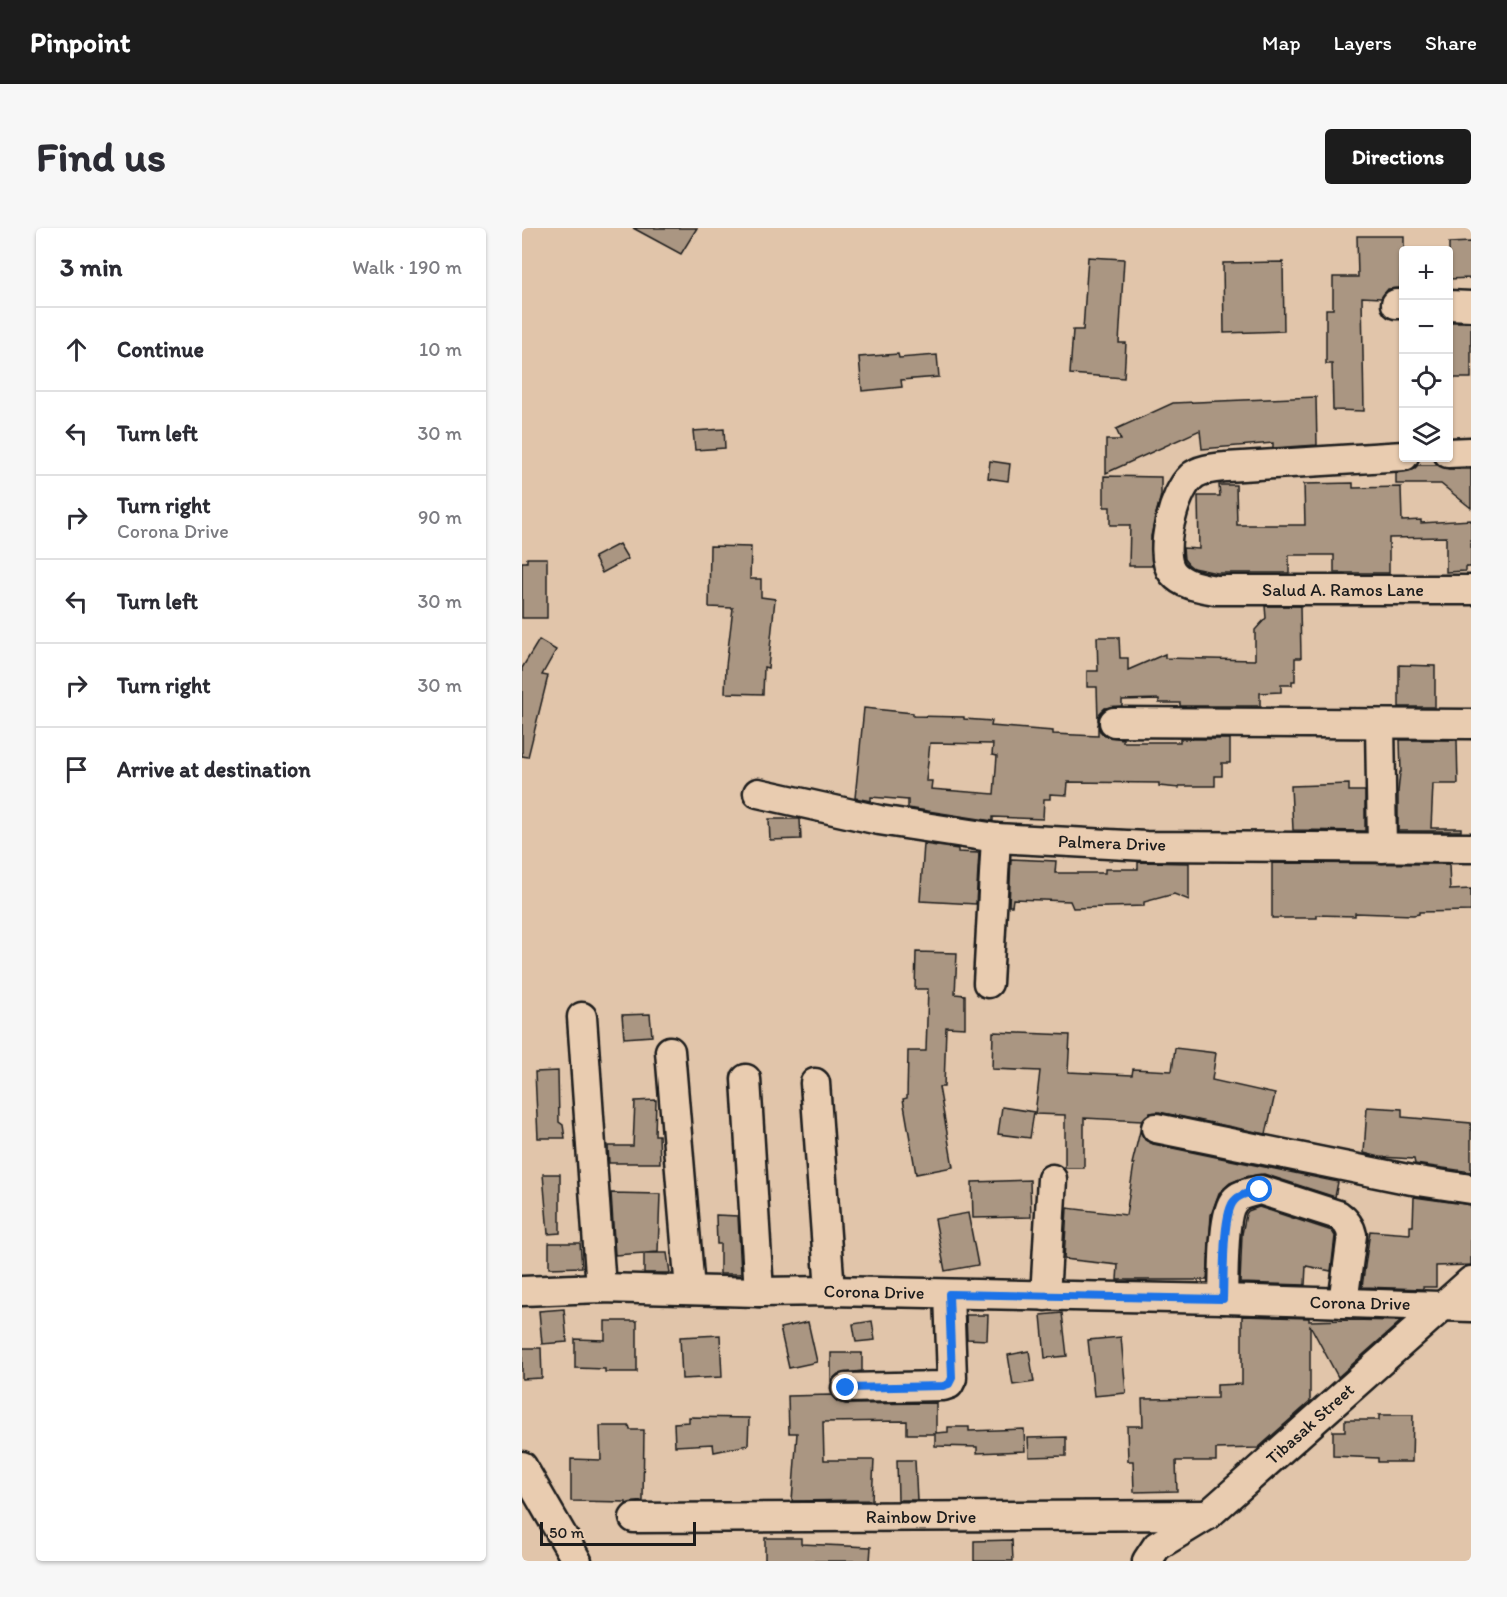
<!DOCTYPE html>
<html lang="en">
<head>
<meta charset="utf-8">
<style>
  body { margin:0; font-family:Itim,sans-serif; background:#f7f7f7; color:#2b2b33 }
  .controls { position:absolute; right:18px; top:18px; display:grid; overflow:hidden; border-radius:6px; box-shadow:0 2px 4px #0004 }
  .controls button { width:54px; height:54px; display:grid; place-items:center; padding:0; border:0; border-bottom:2px solid #e1e1e2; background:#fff; color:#2b2b33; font:30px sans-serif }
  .scale { position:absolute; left:18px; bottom:15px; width:156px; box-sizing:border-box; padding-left:6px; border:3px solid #1c1c1c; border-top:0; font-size:16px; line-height:21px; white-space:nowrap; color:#1c1c1c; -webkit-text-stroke:4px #e9ccb0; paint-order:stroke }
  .stop { position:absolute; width:18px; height:18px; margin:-14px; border:4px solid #1a73e8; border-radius:50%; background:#fff }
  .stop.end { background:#1a73e8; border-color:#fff; box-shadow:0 2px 6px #0008 }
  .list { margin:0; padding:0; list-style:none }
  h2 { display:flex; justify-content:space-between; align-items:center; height:78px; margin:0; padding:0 24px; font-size:26px }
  h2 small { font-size:20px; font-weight:400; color:#7c7c81 }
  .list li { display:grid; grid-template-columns:39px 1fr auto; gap:18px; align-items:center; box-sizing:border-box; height:84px; padding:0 24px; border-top:2px solid #e1e1e2 }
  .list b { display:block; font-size:22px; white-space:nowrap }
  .list p { margin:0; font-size:20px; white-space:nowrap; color:#7c7c81 }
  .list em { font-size:20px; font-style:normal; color:#7c7c81 }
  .icon { flex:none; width:33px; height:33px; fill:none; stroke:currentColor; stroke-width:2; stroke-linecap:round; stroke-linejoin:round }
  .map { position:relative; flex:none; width:949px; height:1333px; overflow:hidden; border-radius:6px }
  header { display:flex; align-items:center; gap:36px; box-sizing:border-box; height:84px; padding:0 30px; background:#1c1c1c; color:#fff }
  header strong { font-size:28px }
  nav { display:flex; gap:33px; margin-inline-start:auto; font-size:21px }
  .intro { display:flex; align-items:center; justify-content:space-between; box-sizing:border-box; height:144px; padding:0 36px }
  h1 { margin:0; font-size:42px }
  .button { padding:15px 27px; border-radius:6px; background:#1c1c1c; color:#fff; font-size:21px; font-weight:700 }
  main { display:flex; gap:36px; padding:0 36px }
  aside { flex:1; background:#fff; border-radius:6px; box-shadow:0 2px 4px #0004 }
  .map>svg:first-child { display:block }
  .building { fill:#aa9682; stroke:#1c1c1c; stroke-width:1.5; fill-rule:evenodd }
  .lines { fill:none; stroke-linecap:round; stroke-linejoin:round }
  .minor-casing { stroke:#1c1c1c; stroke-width:33 }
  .minor { stroke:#e9ccb0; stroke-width:28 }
  .route { stroke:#1a73e8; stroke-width:8 }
  .labels { text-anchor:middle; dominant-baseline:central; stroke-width:6; stroke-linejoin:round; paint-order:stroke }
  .street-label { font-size:18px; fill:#1c1c1c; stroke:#e9ccb0 }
</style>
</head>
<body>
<header>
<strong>Pinpoint</strong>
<nav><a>Map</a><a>Layers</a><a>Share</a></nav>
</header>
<div class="intro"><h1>Find us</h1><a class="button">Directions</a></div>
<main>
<aside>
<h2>3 min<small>Walk · 190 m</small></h2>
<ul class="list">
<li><svg class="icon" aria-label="ahead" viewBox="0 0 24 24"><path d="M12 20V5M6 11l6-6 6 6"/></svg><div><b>Continue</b></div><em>10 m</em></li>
<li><svg class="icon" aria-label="left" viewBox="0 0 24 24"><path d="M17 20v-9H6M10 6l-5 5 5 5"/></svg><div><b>Turn left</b></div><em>30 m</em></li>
<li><svg class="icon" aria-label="right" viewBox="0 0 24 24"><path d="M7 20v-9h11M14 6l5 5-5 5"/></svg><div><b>Turn right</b><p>Corona Drive</p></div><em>90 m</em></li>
<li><svg class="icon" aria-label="left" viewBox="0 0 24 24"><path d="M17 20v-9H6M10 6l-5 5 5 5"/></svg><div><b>Turn left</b></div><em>30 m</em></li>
<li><svg class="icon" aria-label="right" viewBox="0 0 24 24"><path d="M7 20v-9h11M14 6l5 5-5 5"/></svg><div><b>Turn right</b></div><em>30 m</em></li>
<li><svg class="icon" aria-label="arrive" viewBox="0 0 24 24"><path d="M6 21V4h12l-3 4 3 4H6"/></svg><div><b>Arrive at destination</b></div></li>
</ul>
</aside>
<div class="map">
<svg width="949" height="1333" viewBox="0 0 949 1333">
  <rect width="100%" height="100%" fill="#e1c5aa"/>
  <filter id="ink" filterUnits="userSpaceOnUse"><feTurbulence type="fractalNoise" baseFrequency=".0167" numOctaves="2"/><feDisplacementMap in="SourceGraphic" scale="12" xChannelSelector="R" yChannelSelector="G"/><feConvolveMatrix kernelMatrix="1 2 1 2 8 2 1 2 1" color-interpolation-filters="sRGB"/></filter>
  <g filter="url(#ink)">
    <g class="building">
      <path d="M111,0H175L159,26Z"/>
      <path d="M835,8H882V33H879L878,60L866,61L859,70L840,69L842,183L811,182L810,136H804V81H811V49H836Z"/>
      <path d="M949,14V50L927,51V15Z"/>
      <path d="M566,29L602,31L597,115H604L602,150L548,146L551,102H561Z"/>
      <path d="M761,34L762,103L702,105L701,35Z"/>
      <path d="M927,94H949V150H928Z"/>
      <path d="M376,126L377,130L415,127L417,149L379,152L380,159L340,163L337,129Z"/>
      <path d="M794,169L795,217L751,220V215L680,221L678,202L584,245V212H599L594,201L651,175Z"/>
      <path d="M202,201L203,220L173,222L171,203Z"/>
      <path d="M468,233L488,236L486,253L466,250Z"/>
      <path d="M896,237H916L927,241H949V280L919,256H874V245L891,242Z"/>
      <path d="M582,248L639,249V267L629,308L630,338H607L608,297H588V279H582Z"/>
      <path d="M831,255V260L879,259L880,293L899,292V295L949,292V339H944V343L924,344V309L867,310V345H812V327H767V345H695L671,340L666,336L662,331L661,320L677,321L676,268H698L697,257H714L715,297H783L782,256Z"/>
      <path d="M97,316L106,331L80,345L72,329Z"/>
      <path d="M188,318L229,319L228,351H239V369L253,371L246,440L242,439L241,466L203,465L204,438L211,380L187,379Z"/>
      <path d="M5,330H25V390H0V334H5Z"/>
      <path d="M743,378H778L779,430H773V453H770V457H759V464L738,465V478H658V475H637V471L600,472V478L583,480L578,485L576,493L575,459H565V443H576L575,409H597L598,430H606V442L643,426V430L733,432V402L744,390Z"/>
      <path d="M17,412L34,422L20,447L26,448L6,529L0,528V440Z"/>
      <path d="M877,437L913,438V479H877Z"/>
      <path d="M342,480L391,485V488L442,489V491L470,493L469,498L531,503V506L576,508V496L578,503L583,508L601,511V514H658V511H708V535H700V548H693V558H657V560L637,558V555L546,554L545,567L528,566V571H522L521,591L471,589V593L386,580V572L349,569V573L333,570ZM408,515L471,516L470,527L475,528L472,566L409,561L410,553H404Z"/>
      <path d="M878,512H935L936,556H911L909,600H939V603H876V564L878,544H879Z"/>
      <path d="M827,556V563H843V603L771,602L769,558Z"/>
      <path d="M247,591H278L279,611L248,612Z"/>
      <path d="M402,616L436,621V624L457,625L454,676L398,673Z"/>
      <path d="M489,631L534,633L533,645H583V641H616V634L667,635V672L652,666L622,674V678L551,680L548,673L491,671L490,678H487Z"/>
      <path d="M750,635L927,636L928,662L949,661V683L897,684V686L891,687L833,685V688L795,687V690H750Z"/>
      <path d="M394,724L435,725L433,766L443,767V800L424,799L422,859H417L431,939L394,946L381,871L385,870L386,823H404L406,761H393Z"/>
      <path d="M128,786L130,808L102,810L100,787Z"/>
      <path d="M471,804L548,807L546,844L610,847L611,841L650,843L653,820L694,825L690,852L753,866L744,906L637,884L628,885L620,893L562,890V940H543V887L513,886L518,843L470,841Z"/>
      <path d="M36,843L37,894L41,897L43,910H16L13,844Z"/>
      <path d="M134,872L133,907H137L138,935H87L86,918H111L113,873Z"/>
      <path d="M480,879L512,884L508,910L476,906Z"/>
      <path d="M845,879L880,881V889L949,895V944L893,936L892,931L858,929L842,925Z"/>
      <path d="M618,903L623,912L631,916L816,954L813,969L742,946L723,949L708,955L697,965L689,987L685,1052H595L596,1037L542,1031L545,980L604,987L612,936H610Z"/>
      <path d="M21,946H38V1005L26,1006Z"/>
      <path d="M508,952L509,989L451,990L450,954Z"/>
      <path d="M89,965L138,966L136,1024L123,1025H145L148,1045H122V1025L93,1027Z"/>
      <path d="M892,969L949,977V1037L914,1038V1059H901V1061L840,1059L848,1003L888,1006V998H891Z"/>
      <path d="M737,979L810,1003L813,1008L809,1043L784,1038L783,1057L718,1055L720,1006L724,986L726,983Z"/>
      <path d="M446,985L456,1037L423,1043L413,991Z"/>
      <path d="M194,987L216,988L219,1046H198V1016H195Z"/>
      <path d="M27,1015H58L60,1039L27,1040Z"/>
      <path d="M42,1081L45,1114L20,1116L17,1083Z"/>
      <path d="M540,1085L545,1128L523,1130L519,1087Z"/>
      <path d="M444,1087H466L465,1112L445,1111Z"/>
      <path d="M720,1088L787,1090V1093L828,1092L879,1093L816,1149L788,1097V1174L736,1220L694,1221V1233H654L655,1263L612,1264L611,1233H606L605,1198H621L620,1171L695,1170V1157L720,1156Z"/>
      <path d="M83,1093H115V1144H83V1141L53,1140V1111L83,1112Z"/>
      <path d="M350,1093L353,1112L334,1114L331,1096Z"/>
      <path d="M286,1094L295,1134L267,1140L258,1100Z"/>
      <path d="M198,1107L200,1149L160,1151L158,1109Z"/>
      <path d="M599,1109L604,1165L572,1168L566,1112Z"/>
      <path d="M0,1120H19L20,1150L0,1151Z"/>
      <path d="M507,1123L512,1154L491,1157L486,1127Z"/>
      <path d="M309,1125H340V1143L316,1146L309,1153Z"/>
      <path d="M309,1167L316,1174L324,1176L414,1175V1205L426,1204V1199H447V1203L502,1201L503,1223L455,1225V1219L413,1218V1206H385V1193L301,1194L302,1232H352L350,1272L270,1273L275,1205H267L266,1168Z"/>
      <path d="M857,1187H891L890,1234H856V1230L811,1228V1203H823V1192H857Z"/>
      <path d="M167,1189L227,1190L226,1217L192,1224L191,1216L153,1218L152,1195L167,1194Z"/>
      <path d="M78,1198H107L108,1202H122L121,1273L104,1276V1274L49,1273V1231L79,1232Z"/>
      <path d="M544,1209V1228L507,1229L506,1210Z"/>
      <path d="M375,1232H393L395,1272H376Z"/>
      <path d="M243,1310H279V1316L349,1319L348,1333H243Z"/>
      <path d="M490,1312L491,1333H452V1313Z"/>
    </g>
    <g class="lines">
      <g class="minor-casing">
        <g id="minor">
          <path d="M874,76H882"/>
          <path d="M926,77L949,78"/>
          <path d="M926,225L949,224"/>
          <path d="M882,228L704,239C693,240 677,241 669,249C652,264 635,326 651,345C661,357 678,359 693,362H949"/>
          <path d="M592,494L949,496"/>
          <path d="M858,496L860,620"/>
          <path d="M236,565L357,592L474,610L624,618L949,620"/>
          <path d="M466,755L474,610"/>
          <path d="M60,789L79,1060"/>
          <path d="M148,823L168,1062"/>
          <path d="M224,851L237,1064"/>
          <path d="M293,855L308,1063"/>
          <path d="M634,900L890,952L949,961"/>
          <path d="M0,1063L79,1060L237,1064L308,1063L701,1071L949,1079"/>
          <path d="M523,1068L530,951"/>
          <path d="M701,1071C702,1052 700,986 712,973C717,966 730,964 738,962L816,987C823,992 828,997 830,1007L821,1075"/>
          <path d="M324,1160L421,1158L427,1156L430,1150L427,1066"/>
          <path d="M0,1238L55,1333"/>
          <path d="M112,1290L686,1287"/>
          <path d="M625,1333L635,1318L686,1287L949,1053"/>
        </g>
      </g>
      <use href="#minor" class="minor"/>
    </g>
  </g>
  <g class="lines" filter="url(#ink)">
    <path class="route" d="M324,1160L421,1158L427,1156L430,1150L427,1066L701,1071C702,1052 700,986 712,973C717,966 730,964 738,962"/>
  </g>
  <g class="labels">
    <g class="street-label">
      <text x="821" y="362">Salud A. Ramos Lane</text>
      <text transform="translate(590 615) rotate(2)">Palmera Drive</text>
      <text transform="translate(352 1064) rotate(1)">Corona Drive</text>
      <text transform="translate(838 1075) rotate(1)">Corona Drive</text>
      <text transform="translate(788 1196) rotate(-42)">Tibasak Street</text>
      <text x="399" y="1289">Rainbow Drive</text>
    </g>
  </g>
</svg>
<div class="controls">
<button>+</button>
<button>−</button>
<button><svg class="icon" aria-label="locate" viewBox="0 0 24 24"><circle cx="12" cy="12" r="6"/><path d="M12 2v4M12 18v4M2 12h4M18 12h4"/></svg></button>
<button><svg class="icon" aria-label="layers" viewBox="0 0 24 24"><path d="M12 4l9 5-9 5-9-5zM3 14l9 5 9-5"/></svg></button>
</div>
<div class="scale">50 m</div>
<div class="stop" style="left:738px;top:962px"></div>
<div class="stop end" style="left:324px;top:1160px"></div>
</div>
</main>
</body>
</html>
